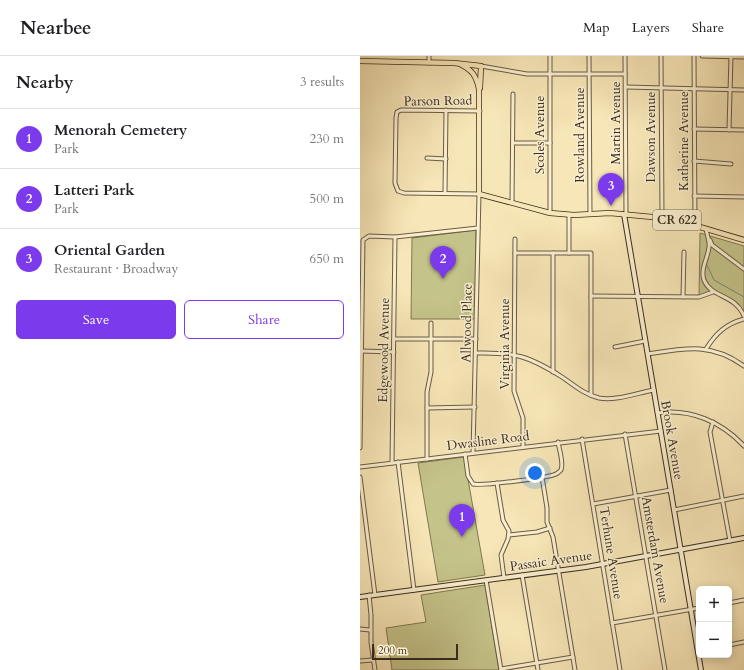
<!DOCTYPE html>
<html lang="en">
<head>
<meta charset="utf-8">
<style>
  body { margin:0; font-family:Cardo,serif; background:#f2f2f2; color:#202124 }
  .controls { position:absolute; right:12px; bottom:12px; display:grid; overflow:hidden; border-radius:6px; box-shadow:0 2px 10px #0003 }
  .controls button { width:36px; height:36px; display:grid; place-items:center; padding:0; border:0; border-bottom:1px solid #e0e0e0; background:#fff; color:#202124; font:20px sans-serif }
  .scale { position:absolute; left:12px; bottom:10px; width:86px; box-sizing:border-box; padding-left:4px; border:2px solid #3b2d1d; border-top:0; font-size:11px; line-height:14px; white-space:nowrap; color:#3b2d1d; -webkit-text-stroke:3px #faefd0; paint-order:stroke }
  .you { position:absolute; left:175px; top:417px; width:14px; height:14px; margin:-10px; border:3px solid #fff; border-radius:50%; background:#1a73e8; box-shadow:0 0 0 6px #1a73e833 }
  .badge { display:grid; place-items:center; width:26px; height:26px; border-radius:50%; background:#7c3aed; color:#fff; font-size:13px; font-weight:700 }
  .pin { position:absolute; translate:-50% -33px; filter:drop-shadow(0 1px 2px #0008) }
  .pin::after { content:''; position:absolute; top:21px; width:14px; height:12px; background:inherit; clip-path:polygon(0 0,100% 0,50% 100%) }
  .list { margin:0; padding:0; list-style:none }
  h2 { display:flex; justify-content:space-between; align-items:center; height:52px; margin:0; padding:0 16px; font-size:17px }
  h2 small { font-size:13px; font-weight:400; color:#757577 }
  .list li { display:grid; grid-template-columns:26px 1fr auto; gap:12px; align-items:center; box-sizing:border-box; height:60px; padding:0 16px; border-top:1px solid #e0e0e0 }
  .list b { display:block; font-size:15px; white-space:nowrap }
  .list p { margin:0; font-size:13px; white-space:nowrap; color:#757577 }
  .list em { font-size:13px; font-style:normal; color:#757577 }
  .actions { display:flex; gap:8px; padding:12px 16px }
  .actions a { flex:1; padding:9px 0; border:1px solid #7c3aed; border-radius:6px; text-align:center; font-size:14px; color:#7c3aed }
  .actions .main { background:#7c3aed; color:#fff }
  .map { position:relative; flex:none; width:384px; height:614px; overflow:hidden }
  header { display:flex; align-items:center; gap:24px; box-sizing:border-box; height:56px; padding:0 20px; background:#fff; border-bottom:1px solid #e0e0e0 }
  header strong { font-size:19px }
  nav { display:flex; gap:22px; margin-inline-start:auto; font-size:14px }
  main { display:flex }
  aside { flex:1; background:#fff }
  .map>svg:first-child { display:block }
  .green { fill:#c4c389; stroke:#807853 }
  .lines { fill:none; stroke-linecap:round; stroke-linejoin:round }
  .stream { stroke:#79837b; stroke-width:1 }
  .street-casing { stroke:#6a5b44; stroke-width:5 }
  .secondary-casing { stroke:#3b2d1d; stroke-width:6 }
  .primary-casing { stroke:#3b2d1d; stroke-width:6 }
  .street { stroke:#faefd0; stroke-width:3 }
  .secondary { stroke:#faefd0; stroke-width:4 }
  .primary { stroke:#f7e6b7; stroke-width:4.5 }
  .labels { text-anchor:middle; dominant-baseline:central; stroke-width:3; stroke-linejoin:round; paint-order:stroke }
  .shield { fill:#faefd0; stroke:#746753; stroke-width:1 }
  .shield-label { font-size:12px; font-weight:bold; fill:#3b2d1d }
  .street-label { font-size:13px; fill:#3b2d1d; stroke:#faefd0 }
</style>
</head>
<body>
<header>
<strong>Nearbee</strong>
<nav><a>Map</a><a>Layers</a><a>Share</a></nav>
</header>
<main>
<aside>
<h2>Nearby<small>3 results</small></h2>
<ul class="list">
<li><span class="badge">1</span><div><b>Menorah Cemetery</b><p>Park</p></div><em>230 m</em></li>
<li><span class="badge">2</span><div><b>Latteri Park</b><p>Park</p></div><em>500 m</em></li>
<li><span class="badge">3</span><div><b>Oriental Garden</b><p>Restaurant · Broadway</p></div><em>650 m</em></li>
</ul>
<div class="actions"><a class="main">Save</a><a>Share</a></div>
</aside>
<div class="map">
<svg width="384" height="614" viewBox="0 0 384 614">
  <rect width="100%" height="100%" fill="#f7e6b7"/>
  <filter id="stains"><feTurbulence type="fractalNoise" baseFrequency=".005" numOctaves="4"/><feColorMatrix values="0 0 0 0 .2 0 0 0 0 .09 0 0 0 0 .02 0 0 0 .5 -.17"/></filter>
  <radialGradient id="worn" r=".72"><stop offset=".6" stop-color="#630" stop-opacity="0"/><stop offset="1" stop-color="#630" stop-opacity=".3"/></radialGradient>
  <g class="green">
    <path d="M116,174L115,263H51L52,182Z"/>
    <path d="M340,177L384,190V258L379,251L352,236L339,242Z"/>
    <path d="M104,401L125,519L78,526L58,407Z"/>
    <path d="M125,529L139,614H32L26,572L66,566L61,539Z"/>
  </g>
  <g class="lines">
    <path class="stream" d="M347,209L354,224L384,241"/>
    <g class="street-casing">
      <g id="street">
        <path d="M190,0V157"/>
        <path d="M229,0L230,158"/>
        <path d="M265,0L266,158"/>
        <path d="M301,0L302,161"/>
        <path d="M334,0L335,169"/>
        <path d="M342,0L384,1"/>
        <path d="M69,7V0"/>
        <path d="M121,10L167,18H265"/>
        <path d="M266,31L384,34"/>
        <path d="M334,73L384,74"/>
        <path d="M369,74L371,0"/>
        <path d="M153,87H190"/>
        <path d="M67,102L86,103"/>
        <path d="M334,105L371,108"/>
        <path d="M85,137L86,54"/>
        <path d="M334,140L384,141"/>
        <path d="M152,146L153,38"/>
        <path d="M209,159V197"/>
        <path d="M346,173C347,179 350,186 349,191C348,202 340,213 344,224C351,242 375,238 384,260"/>
        <path d="M155,183L154,335L163,362V391"/>
        <path d="M350,184L352,189L384,213"/>
        <path d="M155,197H231V339"/>
        <path d="M193,197V316"/>
        <path d="M231,240L339,241L353,236"/>
        <path d="M323,241L324,196"/>
        <path d="M34,283H116"/>
        <path d="M255,291L285,285"/>
        <path d="M346,293C356,277 366,268 384,263"/>
        <path d="M1,295L34,296"/>
        <path d="M116,297C155,296 169,300 202,321C214,329 225,339 239,342C256,345 277,337 294,334"/>
        <path d="M288,298C325,292 351,286 384,310"/>
        <path d="M67,352L115,351"/>
        <path d="M298,357C330,352 362,366 384,390"/>
        <path d="M353,366L350,376L352,387L370,485"/>
        <path d="M265,378L305,614"/>
        <path d="M222,383L260,614"/>
        <path d="M0,392L3,184L9,180L35,181L118,172"/>
        <path d="M113,397L119,138L44,137L38,135L35,127L36,62L37,56L41,54L120,55"/>
        <path d="M105,398L108,420L113,428C122,430 188,422 196,418C198,417 200,415 201,414C204,407 199,393 198,386"/>
        <path d="M67,403V336L71,316V267"/>
        <path d="M38,406L54,534"/>
        <path d="M32,407L35,181"/>
        <path d="M0,411L301,375"/>
        <path d="M0,421L15,539"/>
        <path d="M182,421L187,452V466L193,481L215,614"/>
        <path d="M137,427L143,464L149,475L148,483L141,499L144,522"/>
        <path d="M233,448L311,434"/>
        <path d="M314,454L384,440"/>
        <path d="M149,479L177,476L190,472"/>
        <path d="M162,519L178,614"/>
        <path d="M126,524L141,614"/>
        <path d="M9,539L11,559V586L15,614"/>
        <path d="M369,547L384,544"/>
        <path d="M252,567L339,552"/>
        <path d="M0,573L10,574"/>
        <path d="M369,589L384,586"/>
        <path d="M0,605L13,604"/>
        <path d="M141,613L213,601"/>
      </g>
    </g>
    <g class="secondary-casing">
      <g id="secondary">
        <path d="M264,158L341,614"/>
        <path d="M0,541L226,511L384,482"/>
      </g>
    </g>
    <g class="primary-casing">
      <g id="primary">
        <path d="M0,5L94,7L121,10L120,32"/>
        <path d="M100,8C112,14 116,19 119,33V138L190,157L214,159L250,157L313,163L384,184"/>
      </g>
    </g>
    <use href="#street" class="street"/>
    <use href="#secondary" class="secondary"/>
    <use href="#primary" class="primary"/>
  </g>
  <g class="labels">
    <rect class="shield" x="293" y="154" width="48" height="20" rx="3"/>
    <g class="shield-label">
      <text x="317" y="164">CR 622</text>
    </g>
    <g class="street-label">
      <text transform="translate(78 45) rotate(-1)">Parson Road</text>
      <text transform="translate(256 67) rotate(-90)">Martin Avenue</text>
      <text transform="translate(180 79) rotate(-90)">Scoles Avenue</text>
      <text transform="translate(220 79) rotate(-90)">Rowland Avenue</text>
      <text transform="translate(291 81) rotate(-90)">Dawson Avenue</text>
      <text transform="translate(324 85) rotate(-90)">Katherine Avenue</text>
      <text transform="translate(107 267) rotate(-89)">Allwood Place</text>
      <text transform="translate(145 288) rotate(-90)">Virginia Avenue</text>
      <text transform="translate(24 294) rotate(-89)">Edgewood Avenue</text>
      <text transform="translate(312 384) rotate(80)">Brook Avenue</text>
      <text transform="translate(128 385) rotate(-7)">Dwasline Road</text>
      <text transform="translate(295 494) rotate(80)">Amsterdam Avenue</text>
      <text transform="translate(251 497) rotate(81)">Terhune Avenue</text>
      <text transform="translate(191 505) rotate(-8)">Passaic Avenue</text>
    </g>
  </g>
  <rect width="100%" height="100%" filter="url(#stains)"/>
  <rect width="100%" height="100%" fill="url(#worn)"/>
</svg>
<div class="controls">
<button>+</button>
<button>−</button>
</div>
<div class="scale">200 m</div>
<div class="you"></div>
<div class="pin badge" style="left:102px;top:481px">1</div>
<div class="pin badge" style="left:83px;top:223px">2</div>
<div class="pin badge" style="left:251px;top:150px">3</div>
</div>
</main>
</body>
</html>
